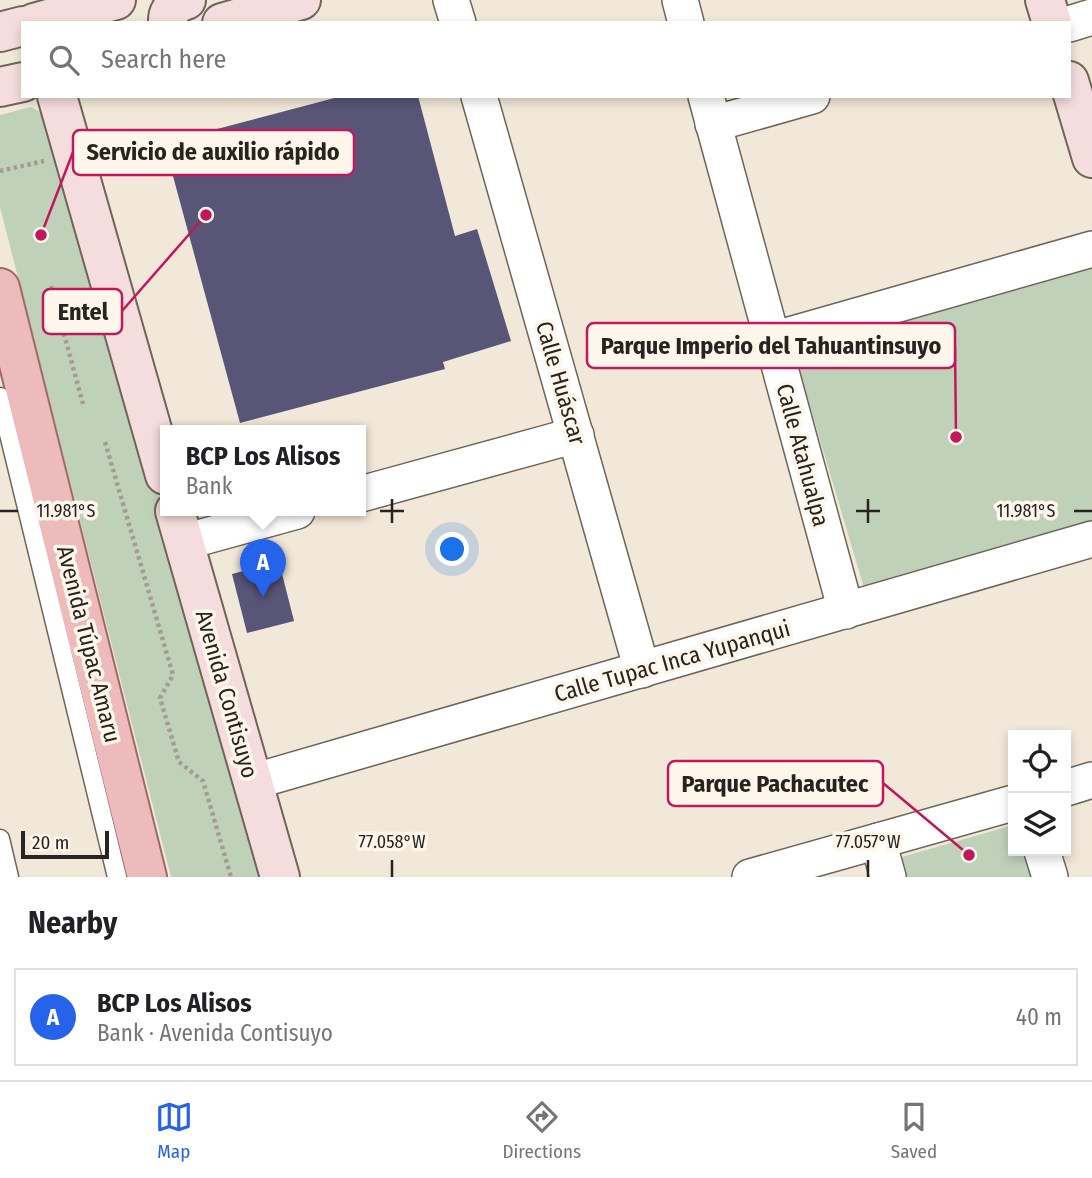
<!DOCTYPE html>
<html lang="en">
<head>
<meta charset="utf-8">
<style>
  body { margin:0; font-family:"Fira Sans Condensed",sans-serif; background:#f2f2f2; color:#202124 }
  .controls { position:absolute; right:21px; bottom:21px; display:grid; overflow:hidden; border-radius:0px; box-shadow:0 4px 10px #0003 }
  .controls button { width:63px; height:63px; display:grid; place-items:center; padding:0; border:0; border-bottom:2px solid #e0e0e0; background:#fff; color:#202124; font:35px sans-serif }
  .scale { position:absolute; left:21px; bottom:18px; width:88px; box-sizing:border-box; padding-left:7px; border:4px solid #27231e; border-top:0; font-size:19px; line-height:24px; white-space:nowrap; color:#27231e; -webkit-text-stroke:5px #fef6ea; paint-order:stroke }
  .you { position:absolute; left:453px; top:550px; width:24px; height:24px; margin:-18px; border:5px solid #fff; border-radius:50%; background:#1a73e8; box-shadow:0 0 0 10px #1a73e833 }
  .badge { display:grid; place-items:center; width:46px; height:46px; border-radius:50%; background:#2563eb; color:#fff; font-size:23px; font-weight:700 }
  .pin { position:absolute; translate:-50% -58px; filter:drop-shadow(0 2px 4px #0008) }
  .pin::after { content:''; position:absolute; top:37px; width:24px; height:21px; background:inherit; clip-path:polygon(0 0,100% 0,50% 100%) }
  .popup { position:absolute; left:160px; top:425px; width:206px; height:91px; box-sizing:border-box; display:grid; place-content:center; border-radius:0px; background:#fff; filter:drop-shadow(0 2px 5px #0005); font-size:23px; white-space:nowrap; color:#757577 }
  .popup b { font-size:26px; color:#202124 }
  .popup::after { content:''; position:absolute; left:50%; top:100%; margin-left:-14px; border:14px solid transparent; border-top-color:#fff }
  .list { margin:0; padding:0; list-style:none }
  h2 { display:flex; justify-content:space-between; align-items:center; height:91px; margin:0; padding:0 28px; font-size:30px }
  h2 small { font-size:23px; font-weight:400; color:#757577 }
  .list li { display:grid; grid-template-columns:46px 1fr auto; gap:21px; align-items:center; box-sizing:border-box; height:98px; margin:0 14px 14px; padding:0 14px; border:2px solid #e0e0e0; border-radius:0px }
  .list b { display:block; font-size:26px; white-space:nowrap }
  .list p { margin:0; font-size:23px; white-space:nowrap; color:#757577 }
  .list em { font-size:23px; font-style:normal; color:#757577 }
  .icon { flex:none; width:38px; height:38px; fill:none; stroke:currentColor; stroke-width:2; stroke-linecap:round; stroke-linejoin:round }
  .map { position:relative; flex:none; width:1092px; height:877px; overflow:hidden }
  .search { position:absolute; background:#fff; box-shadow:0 4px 10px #0003; left:21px; right:21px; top:21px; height:77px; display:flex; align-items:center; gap:18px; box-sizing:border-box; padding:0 24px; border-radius:0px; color:#757577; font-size:26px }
  .sheet { height:203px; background:#fff }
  nav { display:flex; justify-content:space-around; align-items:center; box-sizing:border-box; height:98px; border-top:2px solid #e0e0e0; background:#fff; font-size:19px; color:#757577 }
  nav a { display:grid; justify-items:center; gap:4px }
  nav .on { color:#2563eb }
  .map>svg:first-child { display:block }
  .green { fill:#c0d1ba }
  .building { fill:#585577 }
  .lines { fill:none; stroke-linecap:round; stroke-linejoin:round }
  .lane-casing { stroke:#6e6558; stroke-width:21 }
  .street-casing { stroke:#6e6558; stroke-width:38 }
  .secondary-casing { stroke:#6e6558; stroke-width:42 }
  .primary-casing { stroke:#a06967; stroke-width:42 }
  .path { stroke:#a49c91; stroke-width:4.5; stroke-dasharray:3.5 3.5; stroke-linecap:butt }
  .lane { stroke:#fff; stroke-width:18 }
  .street { stroke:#fff; stroke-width:35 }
  .secondary { stroke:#f6dddd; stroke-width:38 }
  .primary { stroke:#edbbbc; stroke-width:38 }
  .ticks { fill:none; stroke:#27231e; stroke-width:2.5 }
  .labels { text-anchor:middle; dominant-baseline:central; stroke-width:7; stroke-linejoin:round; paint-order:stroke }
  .street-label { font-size:23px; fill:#27231e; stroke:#fef6ea }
  .ticks-label { font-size:18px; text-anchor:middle; fill:#27231e; stroke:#fef6ea; stroke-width:7; stroke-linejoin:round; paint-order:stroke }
  .leader { fill:none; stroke:#c2185b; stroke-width:2.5 }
  .callout-dot { fill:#c2185b; stroke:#fef6ea; stroke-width:2.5 }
  .callout { fill:#fef6ea; stroke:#c2185b; stroke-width:2.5 }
  .callout-label { font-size:24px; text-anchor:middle; font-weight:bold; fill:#27231e }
</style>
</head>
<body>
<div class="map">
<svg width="1092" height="877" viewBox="0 0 1092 877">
  <rect width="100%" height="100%" fill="#f2e8d9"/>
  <g class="green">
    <path d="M31,107L50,117L267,877H171L0,207V115Z"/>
    <path d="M1092,266V527L865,591L792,346Z"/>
    <path d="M1013,825V851H1027L1035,877H900L895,859Z"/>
  </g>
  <g class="building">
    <path d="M342,96H418L455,236L477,229L511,341L443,362L445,369L240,423L164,143Z"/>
    <path d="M279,562L294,621L247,633L232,574Z"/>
  </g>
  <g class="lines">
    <g class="lane-casing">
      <g id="lane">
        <path d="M0,397L117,877"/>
        <path d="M0,839L9,877"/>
      </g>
    </g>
    <g class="street-casing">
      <g id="street">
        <path d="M451,0L458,23"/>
        <path d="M680,0L686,23"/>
        <path d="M1069,24L1092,17"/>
        <path d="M479,96L642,670"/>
        <path d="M706,96L846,611"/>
        <path d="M713,124L812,96"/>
        <path d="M772,340L1092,249"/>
        <path d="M361,494L576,435"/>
        <path d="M184,542L297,511"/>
        <path d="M252,782L1092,539"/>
        <path d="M1066,788L1092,780"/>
        <path d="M878,841L888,877"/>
        <path d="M1042,851L1050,877"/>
        <path d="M750,877L1013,803"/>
      </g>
    </g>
    <g class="secondary-casing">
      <g id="secondary">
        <path d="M1045,0L1052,23"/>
        <path d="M34,23L116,0"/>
        <path d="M168,23C167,11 175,3 186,0"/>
        <path d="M222,23L301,0"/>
        <path d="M0,32L23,26"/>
        <path d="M1069,81L1092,158"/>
        <path d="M0,87L23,82"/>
        <path d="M57,96L165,475"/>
        <path d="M175,511L280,877"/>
      </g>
    </g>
    <g class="primary-casing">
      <path id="primary" d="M0,288L147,877"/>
    </g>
    <g class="path">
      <path d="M0,171L44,161"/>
      <path d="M51,286L83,404"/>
      <path d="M105,442L173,675L160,698L179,762L203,781L231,877"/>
    </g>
    <use href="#lane" class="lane"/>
    <use href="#street" class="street"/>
    <use href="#secondary" class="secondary"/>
    <use href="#primary" class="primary"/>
  </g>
  <path class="ticks" d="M392,499V523M868,499V523M0,511H18M380,511H404M856,511H880M1074,511H1092M392,860V877M868,860V877"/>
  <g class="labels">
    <g class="street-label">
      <text transform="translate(561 383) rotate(74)">Calle Huáscar</text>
      <text transform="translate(803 455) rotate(75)">Calle Atahualpa</text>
      <text transform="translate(89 644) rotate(76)">Avenida Túpac Amaru</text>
      <text transform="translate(672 661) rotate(-16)">Calle Tupac Inca Yupanqui</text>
      <text transform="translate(227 694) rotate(74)">Avenida Contisuyo</text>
    </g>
  </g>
  <g class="ticks-label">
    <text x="66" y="517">11.981°S</text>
    <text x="1026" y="517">11.981°S</text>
    <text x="392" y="848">77.058°W</text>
    <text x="868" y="848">77.057°W</text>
  </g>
  <path class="leader" d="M41 235L73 152M206 215L122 311M956 437L955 346M969 855L883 783"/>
  <g class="callout-dot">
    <circle cx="41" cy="235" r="7"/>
    <circle cx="206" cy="215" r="7"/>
    <circle cx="956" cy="437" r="7"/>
    <circle cx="969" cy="855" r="7"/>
  </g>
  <g class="callout">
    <rect x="73" y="130" width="281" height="45" rx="7"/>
    <rect x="43" y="289" width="79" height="45" rx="7"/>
    <rect x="587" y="323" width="368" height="45" rx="7"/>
    <rect x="668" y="761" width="215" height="45" rx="7"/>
  </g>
  <g class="callout-label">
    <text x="213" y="160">Servicio de auxilio rápido</text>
    <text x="83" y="320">Entel</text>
    <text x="771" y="354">Parque Imperio del Tahuantinsuyo</text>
    <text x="775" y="792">Parque Pachacutec</text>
  </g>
</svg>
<div class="controls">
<button><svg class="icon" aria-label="locate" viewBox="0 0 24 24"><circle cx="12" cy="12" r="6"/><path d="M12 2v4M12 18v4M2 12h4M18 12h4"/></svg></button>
<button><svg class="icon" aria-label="layers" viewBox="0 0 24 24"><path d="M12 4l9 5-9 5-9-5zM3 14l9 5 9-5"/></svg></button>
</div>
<div class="scale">20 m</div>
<div class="you"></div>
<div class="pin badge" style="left:263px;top:597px">A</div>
<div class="popup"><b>BCP Los Alisos</b>Bank</div>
<div class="search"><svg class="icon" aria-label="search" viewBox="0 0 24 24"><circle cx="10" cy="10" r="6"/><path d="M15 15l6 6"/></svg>Search here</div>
</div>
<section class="sheet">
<h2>Nearby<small></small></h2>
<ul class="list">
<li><span class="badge">A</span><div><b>BCP Los Alisos</b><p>Bank · Avenida Contisuyo</p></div><em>40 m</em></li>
</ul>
</section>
<nav>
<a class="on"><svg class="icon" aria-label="map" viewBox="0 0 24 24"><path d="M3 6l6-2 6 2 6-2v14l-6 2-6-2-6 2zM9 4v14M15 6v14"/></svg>Map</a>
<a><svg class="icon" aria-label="directions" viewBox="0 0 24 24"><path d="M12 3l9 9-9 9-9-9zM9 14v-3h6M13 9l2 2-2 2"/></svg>Directions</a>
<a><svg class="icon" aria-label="saved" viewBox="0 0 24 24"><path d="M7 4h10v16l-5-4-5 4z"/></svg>Saved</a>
</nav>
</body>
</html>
